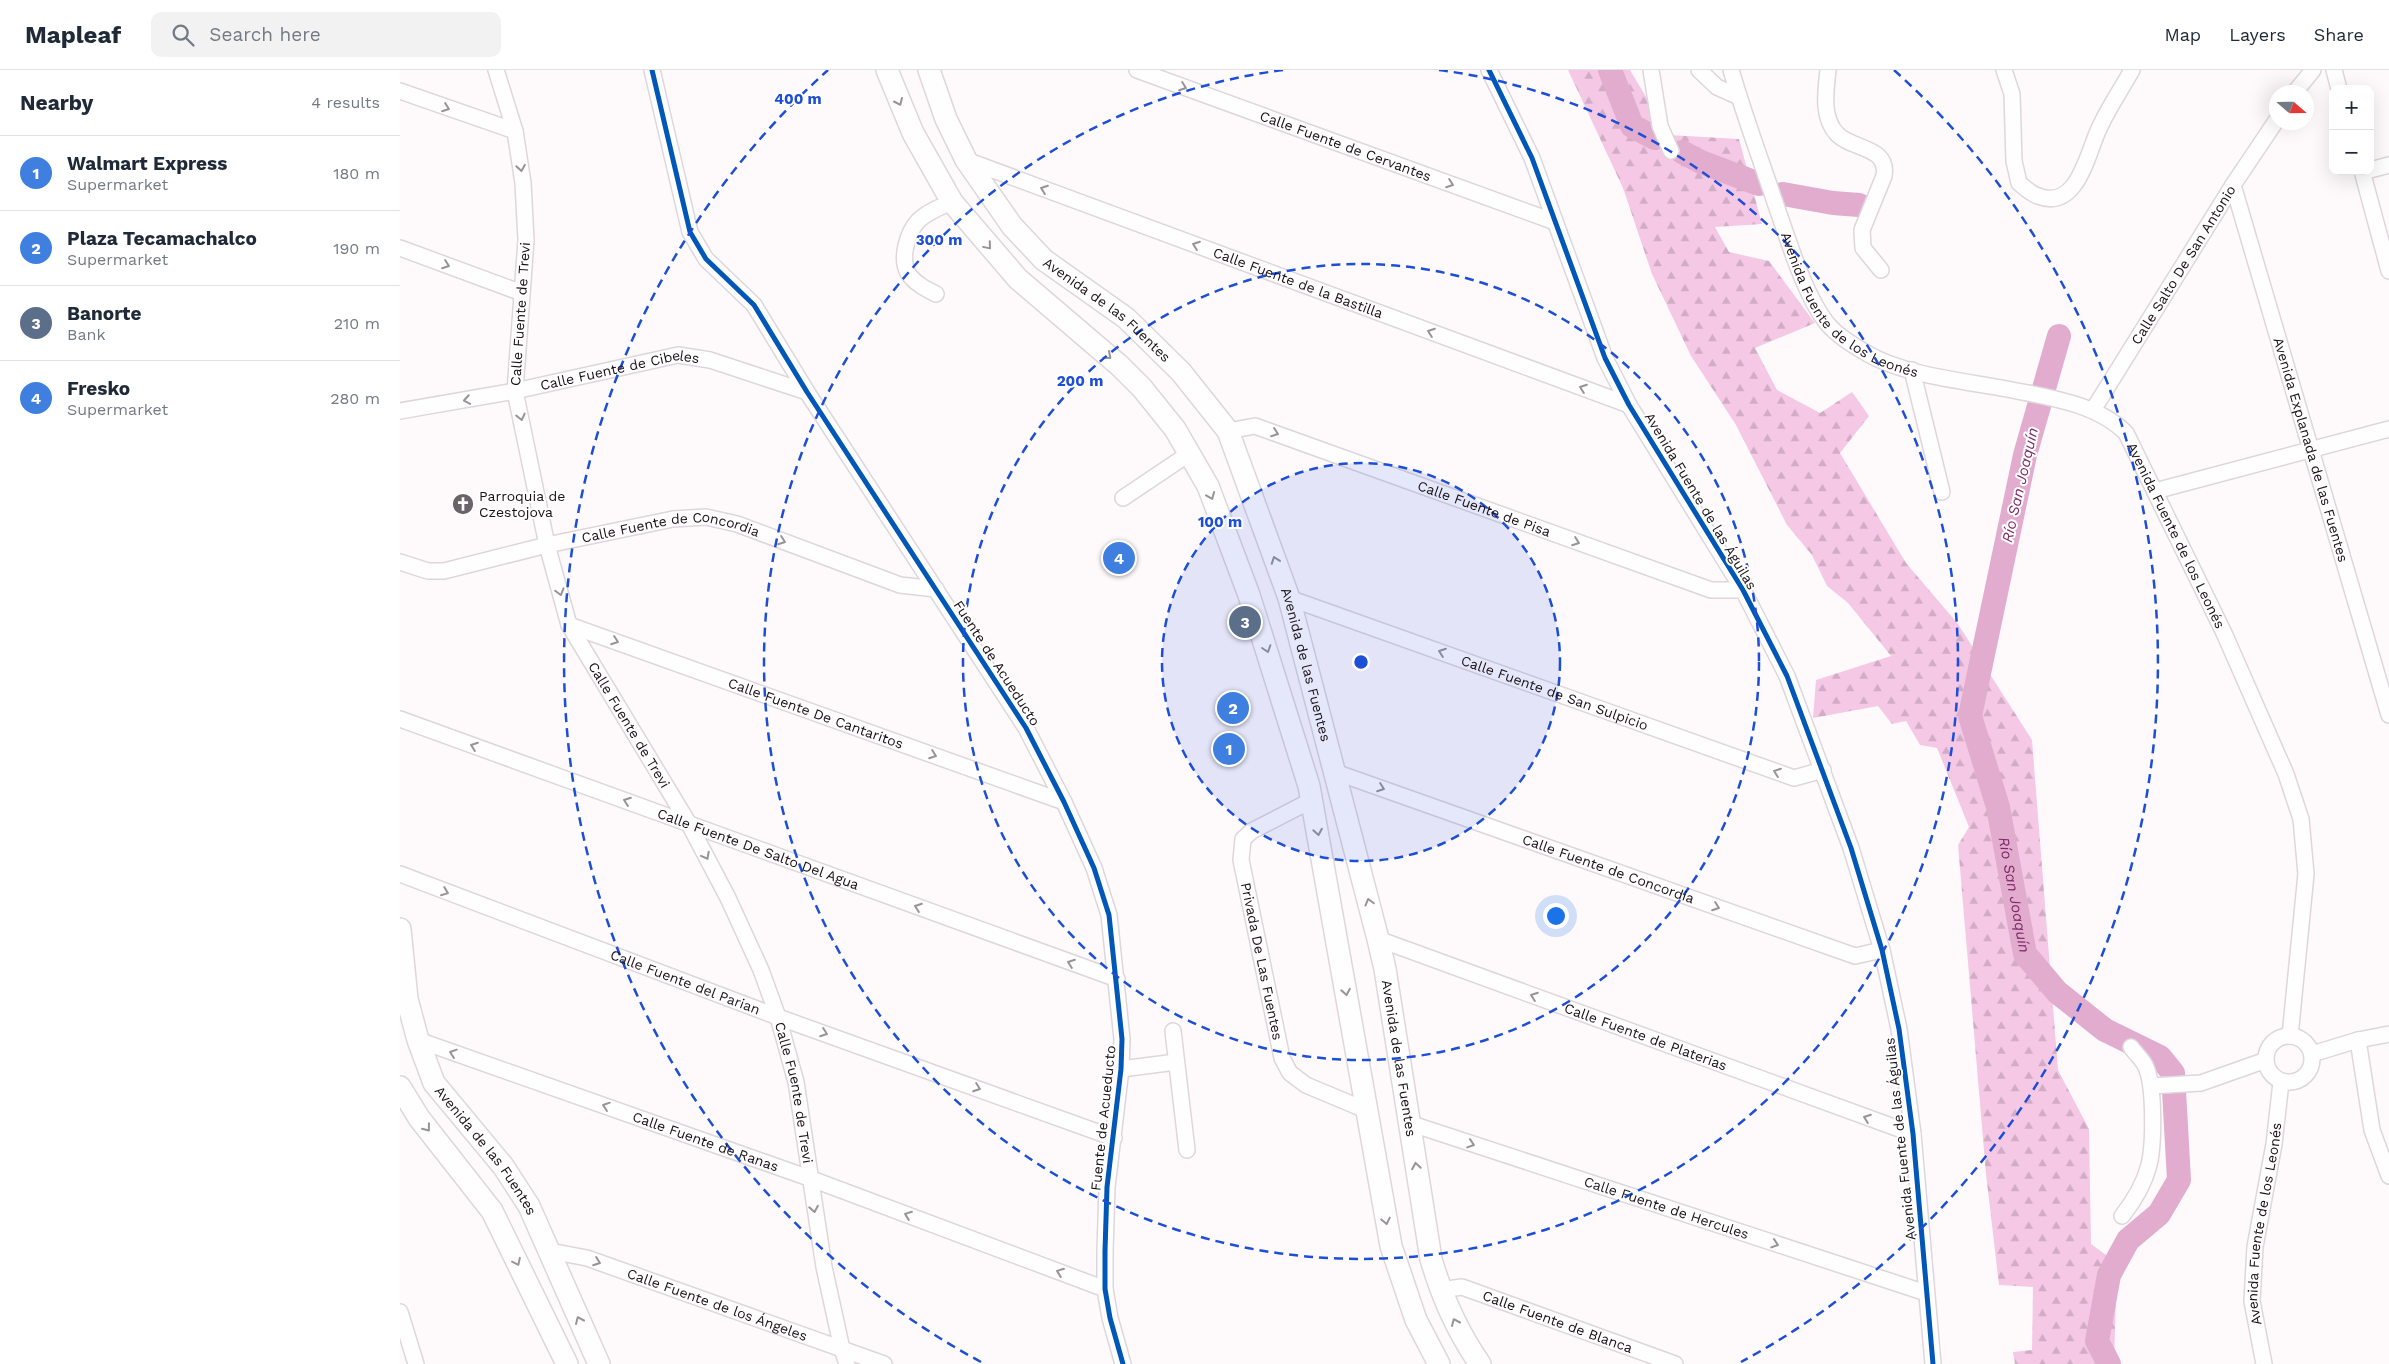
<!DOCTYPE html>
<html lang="en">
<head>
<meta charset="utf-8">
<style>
  body { margin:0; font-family:"Work Sans",sans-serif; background:#f2f2f3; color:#1f2937 }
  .controls { position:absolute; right:15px; top:15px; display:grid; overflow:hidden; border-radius:10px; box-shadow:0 5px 20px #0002 }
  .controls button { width:45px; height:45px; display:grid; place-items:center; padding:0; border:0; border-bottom:1px solid #e0e1e3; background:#fff; color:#1f2937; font:25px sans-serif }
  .compass { position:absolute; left:1869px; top:15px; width:45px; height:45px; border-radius:50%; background:#fff; box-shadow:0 5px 20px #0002; rotate:110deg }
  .you { position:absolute; left:1155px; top:845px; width:18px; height:18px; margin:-12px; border:4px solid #fff; border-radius:50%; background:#1a73e8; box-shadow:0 0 0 8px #1a73e833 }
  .badge { display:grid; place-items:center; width:32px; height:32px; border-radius:50%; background:#6a6367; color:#fff; font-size:16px; font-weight:700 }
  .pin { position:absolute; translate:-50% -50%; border:2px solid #fff; box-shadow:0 1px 5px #0006 }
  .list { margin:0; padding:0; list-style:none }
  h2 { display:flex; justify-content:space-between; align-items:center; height:65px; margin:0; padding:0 20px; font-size:21px }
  h2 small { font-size:16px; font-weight:400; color:#747a83 }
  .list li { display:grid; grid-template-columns:32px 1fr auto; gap:15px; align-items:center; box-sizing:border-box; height:75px; padding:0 20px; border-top:1px solid #e0e1e3 }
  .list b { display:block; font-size:19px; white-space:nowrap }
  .list p { margin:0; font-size:16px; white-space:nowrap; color:#747a83 }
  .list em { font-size:16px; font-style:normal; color:#747a83 }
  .icon { flex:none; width:28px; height:28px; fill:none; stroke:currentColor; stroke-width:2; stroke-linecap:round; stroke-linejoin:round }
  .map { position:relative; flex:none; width:1989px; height:1294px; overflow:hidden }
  header { display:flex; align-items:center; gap:30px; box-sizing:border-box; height:70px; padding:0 25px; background:#fff; border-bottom:1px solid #e0e1e3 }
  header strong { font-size:24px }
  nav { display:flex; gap:28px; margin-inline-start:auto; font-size:18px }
  .search { width:350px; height:45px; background:#f2f2f3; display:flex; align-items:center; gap:12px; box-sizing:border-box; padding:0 18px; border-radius:10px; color:#747a83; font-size:19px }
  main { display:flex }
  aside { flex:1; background:#fff }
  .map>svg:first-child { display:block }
  .forest { fill:url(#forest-firs) }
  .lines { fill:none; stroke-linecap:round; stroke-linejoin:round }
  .river { stroke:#e2acce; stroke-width:24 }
  .minor-casing { stroke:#ded6db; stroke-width:18 }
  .secondary-casing { stroke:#ded6db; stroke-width:24 }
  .minor { stroke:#fffeff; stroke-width:15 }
  .secondary { stroke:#fffeff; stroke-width:21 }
  .cycleway-casing { stroke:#fff; stroke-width:8 }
  .cycleway { stroke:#0057b8; stroke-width:5 }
  .oneway { stroke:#989397 }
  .ring { fill:none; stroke:#1d4ed8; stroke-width:2.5; stroke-dasharray:9 6 }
  .labels { text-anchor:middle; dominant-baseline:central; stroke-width:4; stroke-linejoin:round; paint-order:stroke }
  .street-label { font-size:14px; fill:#1b1117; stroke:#fff }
  .poi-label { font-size:14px; fill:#1b1117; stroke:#fff; text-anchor:start }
  .water-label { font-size:15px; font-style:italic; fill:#7f2866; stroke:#fff }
  .centre { fill:#1d4ed8; stroke:#fff; stroke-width:2.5 }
  .ring-label { font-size:15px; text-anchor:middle; font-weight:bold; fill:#1d4ed8; stroke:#fff; stroke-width:4; stroke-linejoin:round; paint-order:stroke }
</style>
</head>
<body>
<header>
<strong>Mapleaf</strong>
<div class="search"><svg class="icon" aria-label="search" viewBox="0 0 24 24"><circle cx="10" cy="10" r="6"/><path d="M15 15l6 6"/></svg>Search here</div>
<nav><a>Map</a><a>Layers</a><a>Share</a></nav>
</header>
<main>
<aside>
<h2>Nearby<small>4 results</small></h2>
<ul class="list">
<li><span class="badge" style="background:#3f7fe0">1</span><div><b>Walmart Express</b><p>Supermarket</p></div><em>180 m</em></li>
<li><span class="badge" style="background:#3f7fe0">2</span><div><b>Plaza Tecamachalco</b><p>Supermarket</p></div><em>190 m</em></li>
<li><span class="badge" style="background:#5c6f8a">3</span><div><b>Banorte</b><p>Bank</p></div><em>210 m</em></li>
<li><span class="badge" style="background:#3f7fe0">4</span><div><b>Fresko</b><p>Supermarket</p></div><em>280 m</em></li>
</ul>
</aside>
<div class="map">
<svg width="1989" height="1294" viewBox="0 0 1989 1294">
  <defs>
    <pattern id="forest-firs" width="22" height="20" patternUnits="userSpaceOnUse" patternTransform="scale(1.25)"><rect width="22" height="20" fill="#f5c9e5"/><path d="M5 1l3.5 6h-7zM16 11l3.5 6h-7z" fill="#d1acc4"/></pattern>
  </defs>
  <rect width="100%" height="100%" fill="#fefafc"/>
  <path class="forest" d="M1168,0H1230L1269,65L1339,69L1362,154L1315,157L1329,182L1369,191L1415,253L1355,278L1377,320L1420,343L1452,322L1469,346L1440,383L1506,493L1558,554L1632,670L1658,1000L1689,1059L1691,1174L1717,1193L1714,1294H1615L1613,1282L1632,1280L1633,1217L1599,1215L1586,1104L1558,775L1569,757L1537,678L1520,675L1506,651L1492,654L1478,636L1413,648L1416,610L1491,586L1448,533L1427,516L1412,485L1387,455L1336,355L1291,286L1252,204L1223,118Z"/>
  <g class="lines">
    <g class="river">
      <path d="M1210,0L1232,56L1255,68"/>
      <path d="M1282,82L1301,92L1359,114"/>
      <path d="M1383,124L1433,133L1459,135"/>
      <path id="s1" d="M1659,266L1625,385L1570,646L1598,737L1625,884L1657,922L1705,960L1760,987L1773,1003L1779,1110L1759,1144L1728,1170L1709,1205L1697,1271L1709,1294"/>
    </g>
    <g class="minor-casing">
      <g id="minor">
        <path id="s2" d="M96,0L115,61L123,113L126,170L115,321L147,475L169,555L289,754L328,828L361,900L378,947L396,1012L424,1197L442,1279L447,1294"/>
        <path d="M252,0L290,162L306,189L354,235L407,322L626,658L664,732L694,798L709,845L722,969L721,999L707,1117L705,1181V1219L710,1248L723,1294"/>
        <path id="s3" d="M737,0L1155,152"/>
        <path d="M1089,0L1132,88L1205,288L1229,335L1343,520L1387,606L1451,778L1482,880L1499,959L1513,1064L1533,1294"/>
        <path d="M1251,0L1260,56L1271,81"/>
        <path d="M1299,0L1317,17L1339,27"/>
        <path id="s4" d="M1331,0C1345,48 1363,96 1379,144C1390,175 1405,225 1426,252C1436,265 1453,275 1468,284C1504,305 1565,311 1607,319C1647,327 1696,333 1726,363L1824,563L1886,704L1901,749L1906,804L1890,966"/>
        <path d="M1428,0C1426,20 1421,47 1437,64C1452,80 1489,76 1484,106L1462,160L1463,178L1481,200"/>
        <path d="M1604,0L1612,24L1614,91L1619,113C1624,117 1631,124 1638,126C1677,141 1687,85 1698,61C1707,40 1721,20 1732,0"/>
        <path d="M1934,0L1939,19"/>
        <path d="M0,21L115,61"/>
        <path d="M1895,22L1913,0"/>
        <path id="s5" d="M566,90L1229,335"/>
        <path d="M1970,100L1989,95"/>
        <path d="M1962,101L1989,201"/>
        <path id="s6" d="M1833,115L1989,645"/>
        <path d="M0,178L122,223"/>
        <path d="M536,224C526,219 514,213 508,203C500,189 507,163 518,151C527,142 540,137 552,132"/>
        <path d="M1512,300L1542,422"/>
        <path id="s7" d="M1693,340L1833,115L1876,51"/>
        <path id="s8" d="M0,341L115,321L278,285L310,290L407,322"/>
        <path id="s9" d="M828,361L855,356L1311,520H1343"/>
        <path d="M1755,421L1989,359"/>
        <path d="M723,428L790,383"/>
        <path id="s10" d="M0,492L28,501H44L147,475L273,449L306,447L337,454L500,515L536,519"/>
        <path id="s11" d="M889,528L1394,708L1423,700"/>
        <path id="s12" d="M169,555L664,732"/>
        <path id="s13" d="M0,649L717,909"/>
        <path id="s14" d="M935,702L1455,886L1482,880"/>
        <path id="s15" d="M912,730L852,761L843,769L841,790L882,988L890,1003L906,1015L968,1041"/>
        <path id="s16" d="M0,804L378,947L714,1068"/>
        <path id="s17" d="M978,869L1513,1064"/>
        <path d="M773,961L787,1080"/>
        <circle cx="1889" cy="989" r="23"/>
        <path id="s18" d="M18,970L409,1108L705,1219"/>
        <path d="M1958,970L1972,1060L1989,1106"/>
        <path d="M1912,984L1958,970L1989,964"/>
        <path d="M721,999L776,992"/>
        <path d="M1751,1016L1801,1013L1866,990"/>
        <path id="s19" d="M1009,1053L1526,1223"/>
        <path d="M1722,1146C1734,1131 1744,1114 1749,1095C1754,1074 1755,1014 1745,995C1742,989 1735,983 1731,977"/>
        <path id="s20" d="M150,1181L187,1188L484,1294"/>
        <path id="s21" d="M1040,1220L1062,1217L1275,1294"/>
        <path d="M0,1242L16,1294"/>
        <path id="s22" d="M1864,1294L1852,1231L1855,1177L1874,1074L1881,1012"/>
      </g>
    </g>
    <g class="secondary-casing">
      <g id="secondary">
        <path d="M487,0L513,63L552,132L618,209L720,296L742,318L775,359L808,416L849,525L909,716L991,1176L1016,1250L1039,1294"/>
        <path id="s23" d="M529,0L546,49L566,90L612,156L644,190L726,248L781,302L828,361L889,528L978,869L985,899L1031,1189C1042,1227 1057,1261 1080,1294"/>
        <path id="s24" d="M0,859L7,929L18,970L34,1013L103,1096L129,1136L199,1294"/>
        <path d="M0,1017L19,1048L92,1141L167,1294"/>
      </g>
    </g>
    <use href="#minor" class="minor"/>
    <use href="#secondary" class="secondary"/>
    <g class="cycleway-casing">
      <g id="cycleway">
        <path d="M252,0L290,162L306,189L354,235L407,322L626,658L664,732L694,798L709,845L722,969L721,999L707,1117L705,1181V1219L710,1248L723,1294"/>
        <path d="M1089,0L1132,88L1205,288L1229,335L1343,520L1387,606L1451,778L1482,880L1499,959L1513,1064L1533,1294"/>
      </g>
    </g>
    <use href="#cycleway" class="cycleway"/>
  </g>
  <defs><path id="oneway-chevron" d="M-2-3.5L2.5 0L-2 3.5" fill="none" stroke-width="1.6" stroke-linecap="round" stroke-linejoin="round" transform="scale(1.25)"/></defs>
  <g class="oneway">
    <use href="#oneway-chevron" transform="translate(783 17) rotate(20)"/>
    <use href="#oneway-chevron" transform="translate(499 32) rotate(66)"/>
    <use href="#oneway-chevron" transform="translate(46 38) rotate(20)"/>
    <use href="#oneway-chevron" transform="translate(121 98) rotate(81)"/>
    <use href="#oneway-chevron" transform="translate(1050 114) rotate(20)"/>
    <use href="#oneway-chevron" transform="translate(644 119) rotate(-160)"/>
    <use href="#oneway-chevron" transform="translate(796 175) rotate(-160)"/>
    <use href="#oneway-chevron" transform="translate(588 176) rotate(50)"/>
    <use href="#oneway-chevron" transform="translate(46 195) rotate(20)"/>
    <use href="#oneway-chevron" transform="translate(1031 262) rotate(-160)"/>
    <use href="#oneway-chevron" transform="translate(708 286) rotate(41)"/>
    <use href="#oneway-chevron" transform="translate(1183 318) rotate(-160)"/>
    <use href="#oneway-chevron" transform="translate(67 330) rotate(170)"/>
    <use href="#oneway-chevron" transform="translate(121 347) rotate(77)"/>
    <use href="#oneway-chevron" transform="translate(875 363) rotate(20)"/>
    <use href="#oneway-chevron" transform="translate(811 426) rotate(68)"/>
    <use href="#oneway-chevron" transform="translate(382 471) rotate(20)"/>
    <use href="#oneway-chevron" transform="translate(1176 472) rotate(20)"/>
    <use href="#oneway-chevron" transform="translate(875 490) rotate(-110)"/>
    <use href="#oneway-chevron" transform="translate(160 522) rotate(74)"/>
    <use href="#oneway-chevron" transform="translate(215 571) rotate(20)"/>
    <use href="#oneway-chevron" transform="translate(867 579) rotate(72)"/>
    <use href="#oneway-chevron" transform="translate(1042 582) rotate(-160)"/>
    <use href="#oneway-chevron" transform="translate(74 676) rotate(-160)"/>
    <use href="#oneway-chevron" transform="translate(533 685) rotate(20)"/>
    <use href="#oneway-chevron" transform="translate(1377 702) rotate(-160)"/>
    <use href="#oneway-chevron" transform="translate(981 718) rotate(20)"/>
    <use href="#oneway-chevron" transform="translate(227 731) rotate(-160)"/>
    <use href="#oneway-chevron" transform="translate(918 762) rotate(80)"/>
    <use href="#oneway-chevron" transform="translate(306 786) rotate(62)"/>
    <use href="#oneway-chevron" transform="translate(45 822) rotate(21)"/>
    <use href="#oneway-chevron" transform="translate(969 832) rotate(-105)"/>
    <use href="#oneway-chevron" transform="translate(518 837) rotate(-160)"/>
    <use href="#oneway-chevron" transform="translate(1316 837) rotate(20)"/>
    <use href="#oneway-chevron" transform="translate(671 893) rotate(-160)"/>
    <use href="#oneway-chevron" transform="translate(946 922) rotate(80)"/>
    <use href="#oneway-chevron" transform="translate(1134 926) rotate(-160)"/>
    <use href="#oneway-chevron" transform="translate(424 963) rotate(20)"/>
    <use href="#oneway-chevron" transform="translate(53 983) rotate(-161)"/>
    <use href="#oneway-chevron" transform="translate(577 1018) rotate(20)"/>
    <use href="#oneway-chevron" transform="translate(206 1036) rotate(-161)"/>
    <use href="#oneway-chevron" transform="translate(1467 1048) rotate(-160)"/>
    <use href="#oneway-chevron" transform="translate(27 1058) rotate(52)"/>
    <use href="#oneway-chevron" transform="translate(1071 1074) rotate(18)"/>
    <use href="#oneway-chevron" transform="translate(1016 1096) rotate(-99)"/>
    <use href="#oneway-chevron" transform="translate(414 1139) rotate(80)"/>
    <use href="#oneway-chevron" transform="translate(508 1145) rotate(-159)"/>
    <use href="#oneway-chevron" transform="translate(986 1151) rotate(78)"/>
    <use href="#oneway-chevron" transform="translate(1375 1174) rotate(18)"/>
    <use href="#oneway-chevron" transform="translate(117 1192) rotate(64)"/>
    <use href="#oneway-chevron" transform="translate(197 1192) rotate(20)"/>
    <use href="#oneway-chevron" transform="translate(660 1202) rotate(-159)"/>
    <use href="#oneway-chevron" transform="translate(179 1250) rotate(-114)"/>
    <use href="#oneway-chevron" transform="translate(1055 1252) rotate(-114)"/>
  </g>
  <circle cx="961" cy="592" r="199" fill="#1d4ed8" fill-opacity=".12"/>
  <g class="ring">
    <circle cx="961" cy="592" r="199"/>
    <circle cx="961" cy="592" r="398"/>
    <path d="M1039 0A597 597 0 1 1 883 0"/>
    <path d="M581 1292A796 796 0 0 1 428 0M1494 0A796 796 0 0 1 1341 1292"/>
  </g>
  <defs>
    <g id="church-disc" transform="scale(1.125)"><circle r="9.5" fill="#6a6367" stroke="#fff"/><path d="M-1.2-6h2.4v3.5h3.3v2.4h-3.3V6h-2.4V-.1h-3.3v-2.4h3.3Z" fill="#fff"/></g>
  </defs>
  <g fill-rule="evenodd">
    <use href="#church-disc" x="63" y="434"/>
  </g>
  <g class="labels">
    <g class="street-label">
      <text stroke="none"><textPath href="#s3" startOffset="222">Calle Fuente de Cervantes</textPath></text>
      <text stroke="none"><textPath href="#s7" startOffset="171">Calle Salto De San Antonio</textPath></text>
      <text stroke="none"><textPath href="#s5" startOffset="354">Calle Fuente de la Bastilla</textPath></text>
      <text stroke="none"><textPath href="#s4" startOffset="274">Avenida Fuente de los Leonés</textPath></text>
      <text stroke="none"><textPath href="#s23" startOffset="305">Avenida de las Fuentes</textPath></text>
      <text transform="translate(120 244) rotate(-86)">Calle Fuente de Trevi</text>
      <text stroke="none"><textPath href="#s8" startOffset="224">Calle Fuente de Cibeles</textPath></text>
      <text stroke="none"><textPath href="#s6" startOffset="276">Avenida Explanada de las Fuentes</textPath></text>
      <text transform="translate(1301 431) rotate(59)">Avenida Fuente de las Águilas</text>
      <text stroke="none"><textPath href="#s9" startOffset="271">Calle Fuente de Pisa</textPath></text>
      <text stroke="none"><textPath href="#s4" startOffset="710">Avenida Fuente de los Leonés</textPath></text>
      <text stroke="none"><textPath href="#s10" startOffset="278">Calle Fuente de Concordia</textPath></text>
      <text transform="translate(597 593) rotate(57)">Fuente de Acueducto</text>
      <text stroke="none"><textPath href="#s23" startOffset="724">Avenida de las Fuentes</textPath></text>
      <text stroke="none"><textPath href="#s11" startOffset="282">Calle Fuente de San Sulpicio</textPath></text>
      <text stroke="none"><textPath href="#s12" startOffset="262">Calle Fuente De Cantaritos</textPath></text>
      <text stroke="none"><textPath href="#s2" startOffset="682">Calle Fuente de Trevi</textPath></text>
      <text stroke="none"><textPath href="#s13" startOffset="381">Calle Fuente De Salto Del Agua</textPath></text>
      <text stroke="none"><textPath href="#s14" startOffset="290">Calle Fuente de Concordia</textPath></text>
      <text stroke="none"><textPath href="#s15" startOffset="204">Privada De Las Fuentes</textPath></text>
      <text stroke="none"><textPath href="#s16" startOffset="305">Calle Fuente del Parian</textPath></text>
      <text stroke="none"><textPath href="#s17" startOffset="285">Calle Fuente de Platerias</textPath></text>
      <text stroke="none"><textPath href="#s23" startOffset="1129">Avenida de las Fuentes</textPath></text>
      <text stroke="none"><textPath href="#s2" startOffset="1088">Calle Fuente de Trevi</textPath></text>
      <text transform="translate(703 1048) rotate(-84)">Fuente de Acueducto</text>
      <text transform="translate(1500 1069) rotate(-96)">Avenida Fuente de las Águilas</text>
      <text stroke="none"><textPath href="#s18" startOffset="305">Calle Fuente de Ranas</textPath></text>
      <text stroke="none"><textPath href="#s24" startOffset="244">Avenida de las Fuentes</textPath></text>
      <text stroke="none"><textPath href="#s19" startOffset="271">Calle Fuente de Hercules</textPath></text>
      <text stroke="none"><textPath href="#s22" startOffset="142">Avenida Fuente de los Leonés</textPath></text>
      <text stroke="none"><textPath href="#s20" startOffset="176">Calle Fuente de los Ángeles</textPath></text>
      <text stroke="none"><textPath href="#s21" startOffset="124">Calle Fuente de Blanca</textPath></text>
    </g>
    <g class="poi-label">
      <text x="79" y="426">Parroquia de<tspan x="79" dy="16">Czestojova</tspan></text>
    </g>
    <g class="water-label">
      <text transform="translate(1620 415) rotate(-77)">Río San Joaquín</text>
      <text stroke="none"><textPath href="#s1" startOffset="575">Río San Joaquín</textPath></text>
    </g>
  </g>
  <circle cx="961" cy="592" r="8" class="centre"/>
  <g class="ring-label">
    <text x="398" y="34">400 m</text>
    <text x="539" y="175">300 m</text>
    <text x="680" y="316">200 m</text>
    <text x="820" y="457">100 m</text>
  </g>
</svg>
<div class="controls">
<button>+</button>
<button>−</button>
</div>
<svg class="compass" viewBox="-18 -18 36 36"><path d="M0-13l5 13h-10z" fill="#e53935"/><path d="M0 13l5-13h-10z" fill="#747a83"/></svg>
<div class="you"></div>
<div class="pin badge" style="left:829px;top:679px;background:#3f7fe0">1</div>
<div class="pin badge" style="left:833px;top:638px;background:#3f7fe0">2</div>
<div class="pin badge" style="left:845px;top:552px;background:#5c6f8a">3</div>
<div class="pin badge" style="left:719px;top:488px;background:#3f7fe0">4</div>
</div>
</main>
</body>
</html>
